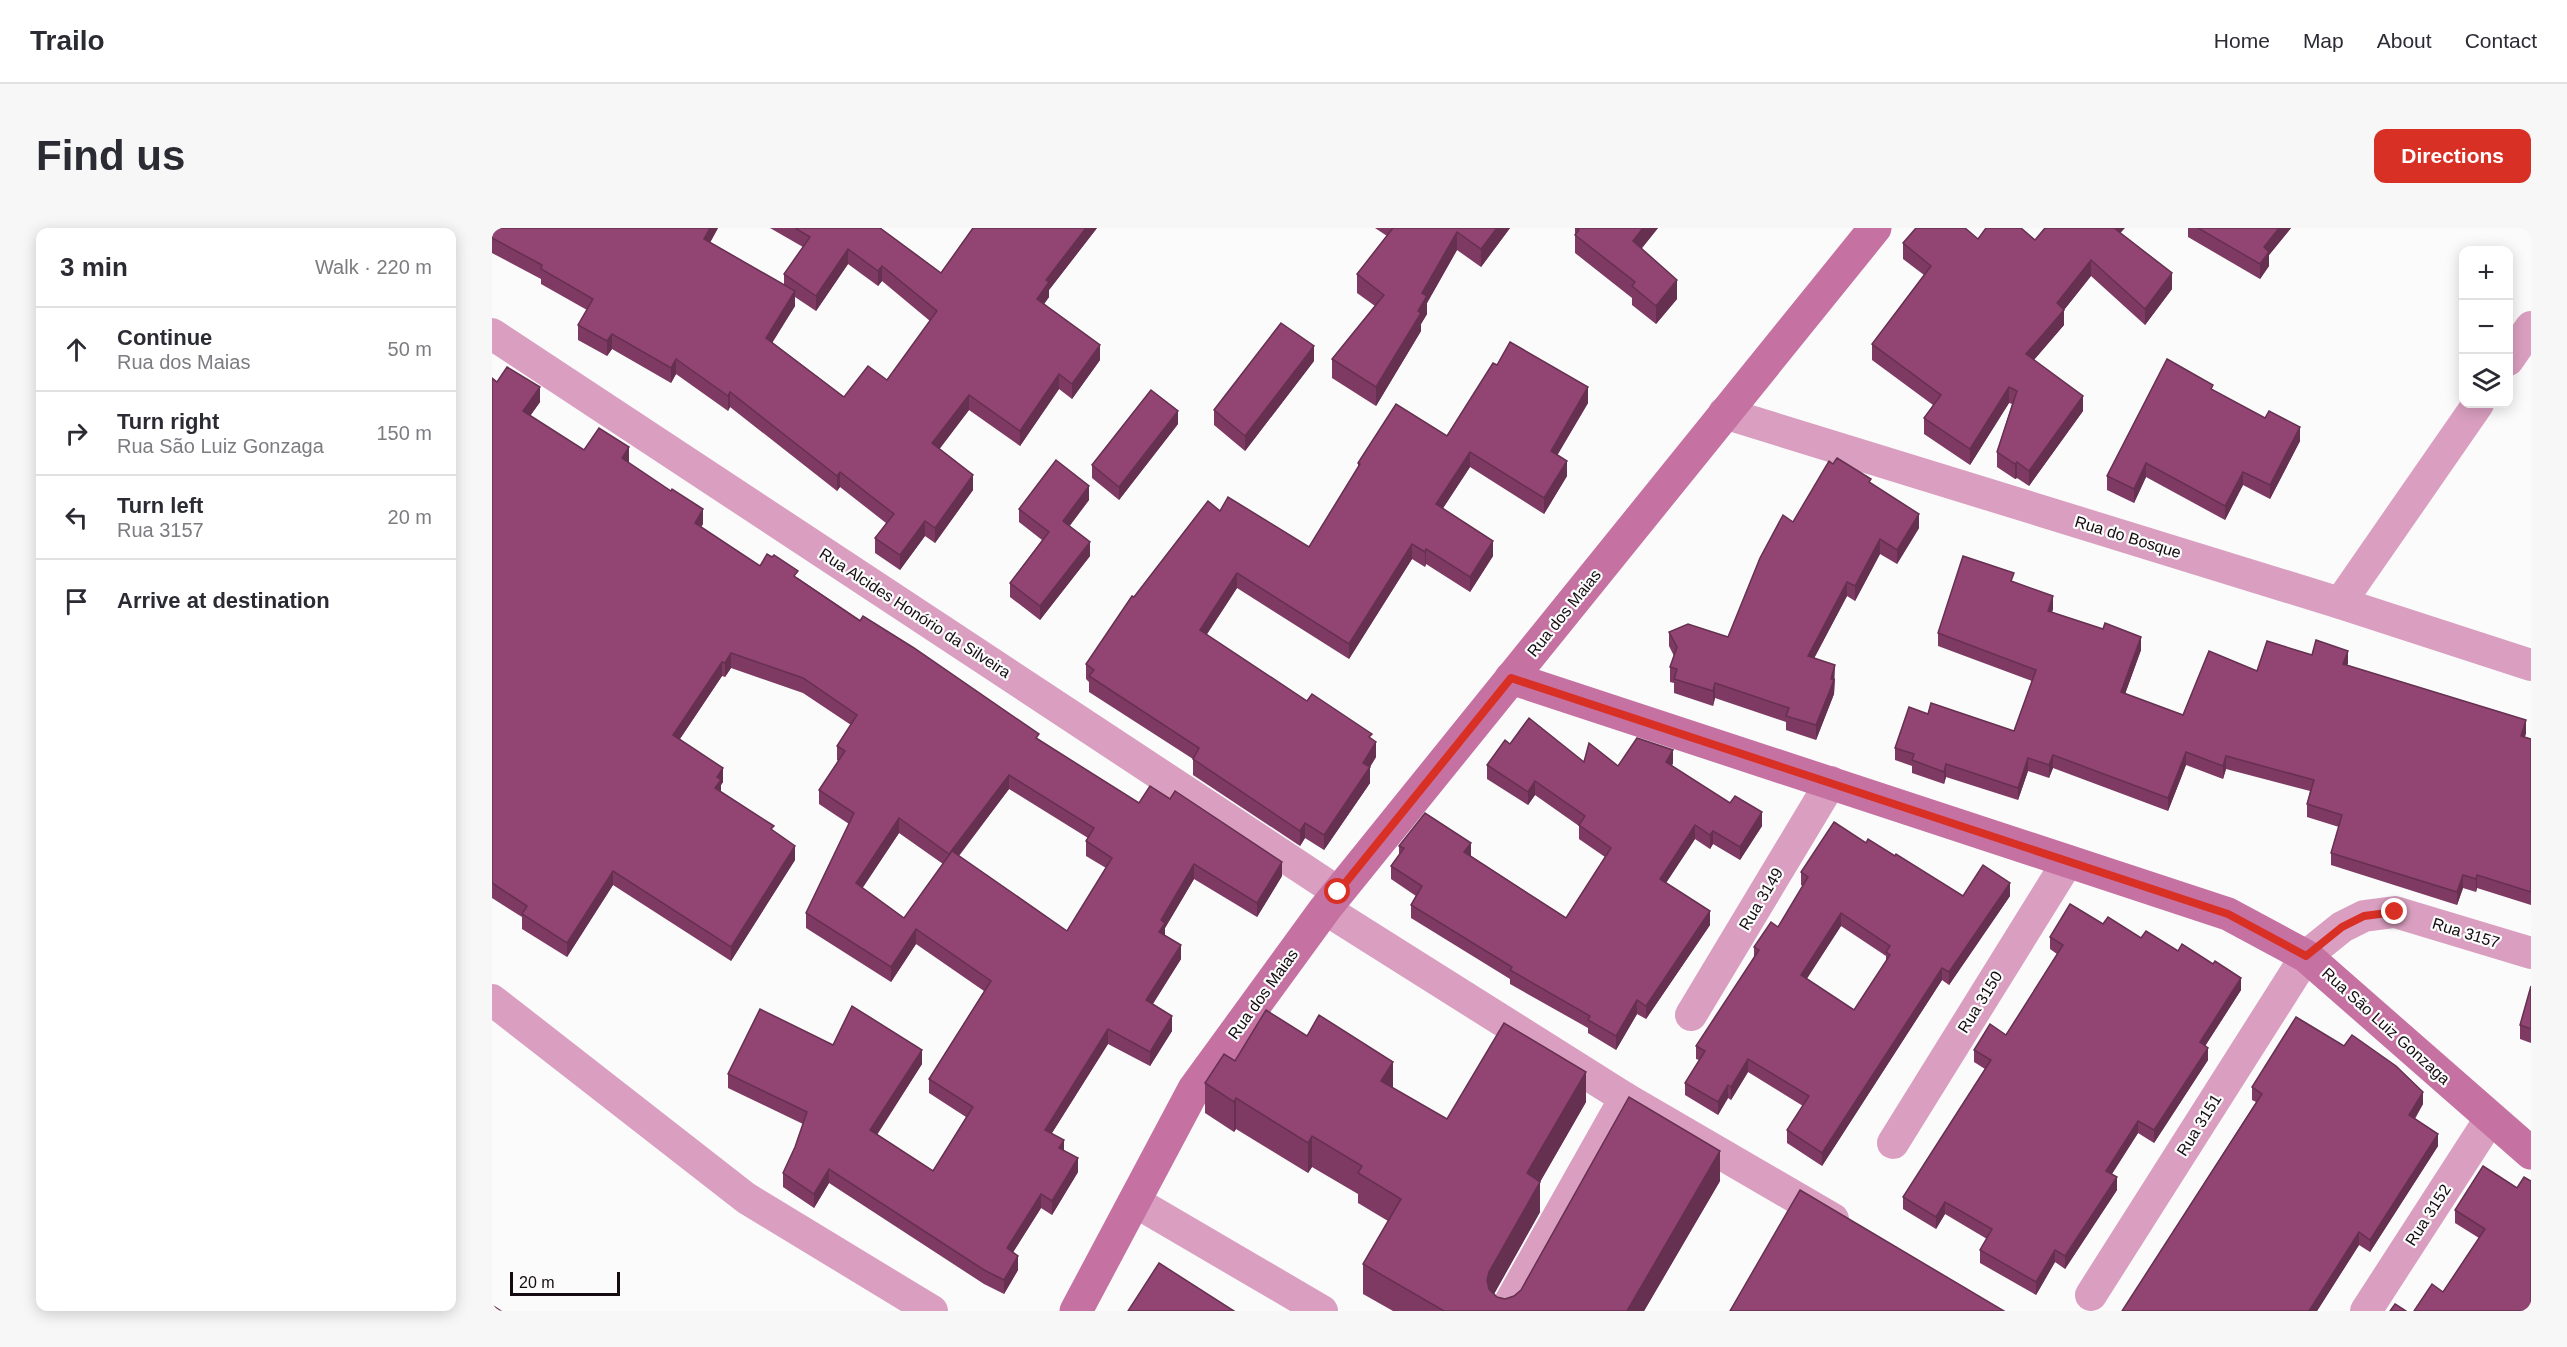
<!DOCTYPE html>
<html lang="en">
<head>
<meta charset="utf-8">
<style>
  body { margin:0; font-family:Arial,sans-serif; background:#f7f7f7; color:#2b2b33 }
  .controls { position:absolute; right:18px; top:18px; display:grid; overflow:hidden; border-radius:12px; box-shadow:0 3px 15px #0003 }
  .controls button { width:54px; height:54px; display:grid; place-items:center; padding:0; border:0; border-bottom:2px solid #e1e1e2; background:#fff; color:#2b2b33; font:30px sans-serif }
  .scale { position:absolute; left:18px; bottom:15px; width:110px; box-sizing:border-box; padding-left:6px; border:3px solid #140b10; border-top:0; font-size:16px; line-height:21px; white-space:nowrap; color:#140b10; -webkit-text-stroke:4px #fbfbfb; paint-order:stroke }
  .stop { position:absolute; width:18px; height:18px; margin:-14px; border:4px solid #d93025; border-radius:50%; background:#fff }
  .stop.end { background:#d93025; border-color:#fff; box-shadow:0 2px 6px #0008 }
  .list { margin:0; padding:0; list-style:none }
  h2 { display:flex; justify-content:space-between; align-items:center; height:78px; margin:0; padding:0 24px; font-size:26px }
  h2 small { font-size:20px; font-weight:400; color:#7c7c81 }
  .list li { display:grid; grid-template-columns:39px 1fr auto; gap:18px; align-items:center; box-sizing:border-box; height:84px; padding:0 24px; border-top:2px solid #e1e1e2 }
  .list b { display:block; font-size:22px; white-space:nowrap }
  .list p { margin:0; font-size:20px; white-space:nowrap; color:#7c7c81 }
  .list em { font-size:20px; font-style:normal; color:#7c7c81 }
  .icon { flex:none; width:33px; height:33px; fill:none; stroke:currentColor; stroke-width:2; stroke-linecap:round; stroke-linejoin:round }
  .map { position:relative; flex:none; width:2039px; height:1083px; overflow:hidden; border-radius:12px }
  header { display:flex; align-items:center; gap:36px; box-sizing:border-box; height:84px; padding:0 30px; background:#fff; border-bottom:2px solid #e1e1e2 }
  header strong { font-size:28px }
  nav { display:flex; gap:33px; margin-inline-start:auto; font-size:21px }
  .intro { display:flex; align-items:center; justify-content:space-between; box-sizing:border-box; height:144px; padding:0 36px }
  h1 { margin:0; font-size:42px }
  .button { padding:15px 27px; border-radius:12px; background:#d93025; color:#fff; font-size:21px; font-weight:700 }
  main { display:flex; gap:36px; padding:0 36px }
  aside { flex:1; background:#fff; border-radius:12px; box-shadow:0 3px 15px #0003 }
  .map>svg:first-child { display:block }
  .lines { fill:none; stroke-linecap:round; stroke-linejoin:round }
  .street { stroke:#da9fc0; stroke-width:32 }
  .secondary { stroke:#c571a2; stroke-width:33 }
  .wall { fill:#7e3a63; fill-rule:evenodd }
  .shaded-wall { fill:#663050 }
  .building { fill:#924473; stroke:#663050; stroke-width:1.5; fill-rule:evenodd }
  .route { stroke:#d93025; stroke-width:8 }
  .labels { text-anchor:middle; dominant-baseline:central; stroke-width:4.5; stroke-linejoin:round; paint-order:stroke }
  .street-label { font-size:16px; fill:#140b10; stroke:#fbfbfb }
</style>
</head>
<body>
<header>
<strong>Trailo</strong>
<nav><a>Home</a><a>Map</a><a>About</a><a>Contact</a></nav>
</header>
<div class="intro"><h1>Find us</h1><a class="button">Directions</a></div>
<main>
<aside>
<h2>3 min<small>Walk · 220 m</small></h2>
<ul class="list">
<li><svg class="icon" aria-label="ahead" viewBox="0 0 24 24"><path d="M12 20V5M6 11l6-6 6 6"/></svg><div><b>Continue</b><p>Rua dos Maias</p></div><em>50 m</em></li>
<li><svg class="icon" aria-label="right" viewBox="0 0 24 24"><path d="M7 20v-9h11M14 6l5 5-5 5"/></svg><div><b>Turn right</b><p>Rua São Luiz Gonzaga</p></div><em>150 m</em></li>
<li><svg class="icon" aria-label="left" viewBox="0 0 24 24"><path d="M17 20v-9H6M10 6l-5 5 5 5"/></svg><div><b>Turn left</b><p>Rua 3157</p></div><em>20 m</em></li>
<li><svg class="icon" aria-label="arrive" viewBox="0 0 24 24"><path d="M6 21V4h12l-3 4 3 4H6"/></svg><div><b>Arrive at destination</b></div></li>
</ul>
</aside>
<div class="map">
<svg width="2039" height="1083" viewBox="0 0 2039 1083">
  <rect width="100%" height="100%" fill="#fbfbfb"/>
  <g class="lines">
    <g class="street">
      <path d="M0,106L846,664"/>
      <path d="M2016,132L2039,99"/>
      <path d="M1232,185L1848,375L2039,437"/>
      <path d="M1848,375L1986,176"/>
      <path d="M833,681L1133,870"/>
      <path d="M0,772L254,970L440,1083"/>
      <path d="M1199,787L1339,554"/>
      <path d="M1401,915L1576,633"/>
      <path d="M642,973L830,1083"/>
      <path d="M1599,1067L1814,728L1850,699L1872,688L1903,684L2039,725"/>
      <path d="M1013,1083L1133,870L1341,991"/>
      <path d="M1874,1083L1998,891"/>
    </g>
    <g class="secondary">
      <path d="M1019,450L1736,686L1814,728L2039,925"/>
      <path d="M584,1083L702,861L833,681L1383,0"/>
    </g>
  </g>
  <g class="wall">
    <path d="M0,0H226L218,14L292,57V46L311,19L278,0H388L449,45L481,0H605L557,62V69L552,76L608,132L580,171L567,161L528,218L477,182L447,221L481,262L443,315L433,308L408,342L383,325V310L394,295L348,259L345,263L238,179L236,183L184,146L179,155L120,121L115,128L86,112V97L95,82L49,56V51L0,25ZM356,36L386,58L390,53L438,93L395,152L352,169L280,114L303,78V69L324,83Z"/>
    <path d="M883,0H1018L989,39L965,22L935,75V86L929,96V103L884,178L840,150V131L883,78L865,65V46L895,8Z"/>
    <path d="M1083,0H1166L1150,20L1185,71L1164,96L1140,77V70L1083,25Z"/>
    <path d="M1696,0H1799L1777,27V38L1768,51L1696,9Z"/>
    <path d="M1628,5L1680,61L1653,97L1599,48L1572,82V97L1542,132L1591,183L1537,258L1525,250L1523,251L1505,239V224L1520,176L1517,175L1478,237L1432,206V190L1441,177L1380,132V116L1432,47L1411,31V15L1486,11L1543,12Z"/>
    <path d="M822,133L753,223L722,197V182Z"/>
    <path d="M1005,137L1096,175L1065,227L1075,248L1052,286L978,239L951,280L1001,328L978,364L934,336L933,339L920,331L857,431L745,360L714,407L815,473L880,511L884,529L878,539V555L832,622L813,610L808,618L701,547V531L597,464V454L594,451V436L642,369L728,283L817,319L866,240V235L955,208Z"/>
    <path d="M0,150L5,154L48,174L38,188L92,222L137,234L136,235L211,296L209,299L268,338L306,350L547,512L647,575L790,648L765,689L702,651L673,700V707L689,731L661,776L680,803L658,838L616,816L560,905L586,944L560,987L549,980L521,1024L526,1042L512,1066L492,1056L337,955L322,980L291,959V945L303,919L311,896L236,860V846L341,817L430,836L385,907L441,943L474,889L437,865V851L492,763L424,716L399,754L314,700V685L357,596L327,576V562L346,533L345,532V518L359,497L311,465L239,440L233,449L230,448L188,511L231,554L229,557V564L282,603L303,632L239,733L121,657L75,729L30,701V689L0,670ZM517,561L596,610L594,613V628L614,640L575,703L467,628ZM407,605L451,636L412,690L370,660Z"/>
    <path d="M1721,162L1808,213L1778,271L1751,257L1733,292L1654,249L1642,275L1615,262V248Z"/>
    <path d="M686,196L627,272L600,250V237Z"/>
    <path d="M1379,256L1427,300L1405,336L1388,326L1363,373L1355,368L1322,430L1343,451L1342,466L1324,512L1294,502V494L1223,470L1221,478L1182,465V455L1178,454V439L1182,428L1177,418V404L1236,409L1301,294Z"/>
    <path d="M597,272L577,298L598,328L548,392L518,369V355L550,312L527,294V281Z"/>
    <path d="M1522,354L1561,381L1560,384L1649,422L1633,466L1691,487L1765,443L1820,427L1856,435L1855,437L2034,505L2033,509L2039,511V677L1985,660L1984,664L1971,660L1965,677L1839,637V625L1847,599L1815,589V576L1818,563L1734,541L1731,551L1694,537L1676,583L1561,540L1557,550L1536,543L1526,572L1454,549L1452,556L1420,545V538L1403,532V520L1436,486L1522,503L1540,453L1446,418V405Z"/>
    <path d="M1018,516L1092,534L1126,538L1181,535L1180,538L1270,598L1248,632L1221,616L1218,621L1203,611L1174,655L1218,697L1154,791L1145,786L1124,822L1096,805V800L1018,756V751L919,690V677L924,668L899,651V638L907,627V618L979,628L1074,690L1113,629L1087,611V598L1043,567L1036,577L995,551V537Z"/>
    <path d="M1374,615L1403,628L1471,668H1518L1457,757L1450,752L1330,938L1295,915V902L1311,878L1256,844L1239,872L1236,870L1226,887L1193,867V855L1207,832L1204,831V818L1262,730V719L1286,699L1311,658L1309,657V644ZM1349,698L1394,728V733L1362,782L1314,751Z"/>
    <path d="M1611,696L1649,710L1749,762L1713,818L1716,832L1662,915L1646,905L1620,946L1625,962L1573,1041L1563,1034L1544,1067L1488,1035V1022L1495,1011L1453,986L1444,1001L1411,981V969L1493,841L1482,834V822L1514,807L1565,726L1558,721V709Z"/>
    <path d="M2039,758V815L2028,811V797Z"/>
    <path d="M815,808L901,860L955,891L1094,874L1048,954V984L1002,1066L1005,1069L1013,1071L1022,1068L1228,953L1152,1083H901L871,1066V1036L896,993L866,975V966L820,939L816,945L744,901L742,904L713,885V855L743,833Z"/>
    <path d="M1760,859L1931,876L1923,891L1946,918L1878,1024L1867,1017L1825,1083H1630L1764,874L1760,872Z"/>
    <path d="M2039,953L1951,1064L1987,1010L1963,995V982L2025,960Z"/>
  </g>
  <g class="shaded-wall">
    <path d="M218,0H226L212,26V11Z"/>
    <path d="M594,0H605L557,62V69L545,86V71L554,52Z"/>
    <path d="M1005,0H1018L989,39V21Z"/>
    <path d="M1151,0H1166L1141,31V13Z"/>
    <path d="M1620,0H1633L1620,14Z"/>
    <path d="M1787,0H1799L1777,27V38L1768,51V36L1772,19Z"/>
    <path d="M965,4V22L935,75V86L929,96V103L884,178V159L926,83L930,65Z"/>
    <path d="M356,21V36L324,83V68Z"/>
    <path d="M1599,32V48L1572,82V97L1534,141V126L1565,75Z"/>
    <path d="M390,38V53L386,58V43Z"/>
    <path d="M1680,45V61L1653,97V81Z"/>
    <path d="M1185,52V71L1164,96V78Z"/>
    <path d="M303,63V78L274,125V110Z"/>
    <path d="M120,106V121L115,128V113Z"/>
    <path d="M608,117V132L580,171V156Z"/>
    <path d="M822,118V133L753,223V208Z"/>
    <path d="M184,131V146L179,155V140Z"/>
    <path d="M567,146V161L528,218V203Z"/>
    <path d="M48,159V174L31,198V183Z"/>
    <path d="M1096,159V175L1059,238V223Z"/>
    <path d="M1517,159V175L1478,237V221Z"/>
    <path d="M238,164V179L236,183V168Z"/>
    <path d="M477,167V182L440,231V215Z"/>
    <path d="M1591,168V183L1537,258V243Z"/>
    <path d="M686,183V196L627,272V259Z"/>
    <path d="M1808,199V213L1778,271V257Z"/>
    <path d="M137,219V234L130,245V230Z"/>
    <path d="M978,224V239L944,291V276Z"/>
    <path d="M1075,233V248L1052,286V270Z"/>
    <path d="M1525,234V250L1523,251V236Z"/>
    <path d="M1654,235V249L1642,275V261Z"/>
    <path d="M348,244V259L345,263V248Z"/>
    <path d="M1751,244V257L1733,292V278Z"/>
    <path d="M481,247V262L443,315V300Z"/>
    <path d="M597,258V272L571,307V293Z"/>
    <path d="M211,281V296L203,309V295Z"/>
    <path d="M1427,286V300L1405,336V322Z"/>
    <path d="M433,293V308L408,342V327Z"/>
    <path d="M1388,311V326L1363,373V358Z"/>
    <path d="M1001,313V328L978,364V349Z"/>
    <path d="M598,314V328L548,392V378Z"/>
    <path d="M920,316V331L857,431V416Z"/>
    <path d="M934,321V336L933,339V324Z"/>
    <path d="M745,345V360L708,417V402Z"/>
    <path d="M1355,354V368L1316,442V428Z"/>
    <path d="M1561,368V381L1556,396V383Z"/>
    <path d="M1649,409V422L1629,477V464Z"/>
    <path d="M1856,423V435L1851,448V436Z"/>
    <path d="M239,425V440L233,449V435Z"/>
    <path d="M230,434V448L181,521V507Z"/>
    <path d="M1343,437L1342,466L1324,512V497Z"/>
    <path d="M1223,455V470L1221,478V463Z"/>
    <path d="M2034,492V505L2029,521V508Z"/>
    <path d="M884,514V529L874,545L878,539V555L832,622V607L871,535Z"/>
    <path d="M1181,522V535L1174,547V534Z"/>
    <path d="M1694,524V537L1676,583V570Z"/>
    <path d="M1561,527V540L1557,550V537Z"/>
    <path d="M1734,528V541L1731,551V538Z"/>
    <path d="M1536,530V543L1526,572V560Z"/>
    <path d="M1454,536V549L1452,556V544Z"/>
    <path d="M231,540V554L229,557V566L223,560L225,549Z"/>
    <path d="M517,547V561L457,640V626Z"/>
    <path d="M1043,553V567L1036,577V564Z"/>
    <path d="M1270,584V598L1248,632V619Z"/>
    <path d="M407,590V605L364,670V655Z"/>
    <path d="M813,595V610L808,618V603Z"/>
    <path d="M1203,597V611L1168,664V651Z"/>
    <path d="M1221,603V616L1218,621V607Z"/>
    <path d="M979,615V629L972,624Z"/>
    <path d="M303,618V632L239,733V719Z"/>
    <path d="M790,634V648L765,689V675Z"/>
    <path d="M702,636V651L673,700V709L667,704L669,692Z"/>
    <path d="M121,643V657L75,729V715Z"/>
    <path d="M1971,647V660L1965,677V664Z"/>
    <path d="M1985,647V660L1984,664V651Z"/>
    <path d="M1518,655V668L1457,757V744Z"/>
    <path d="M1218,683V697L1154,791V778Z"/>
    <path d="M1349,685V698L1309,760V747Z"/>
    <path d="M424,701V716L399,754V739Z"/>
    <path d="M689,717V731L654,786V772Z"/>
    <path d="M1450,740V752L1330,938V925Z"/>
    <path d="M1749,750V762L1708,826V814Z"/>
    <path d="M1145,772V786L1124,822V808Z"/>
    <path d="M680,788V803L658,838V824Z"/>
    <path d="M616,801V816L553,916V902Z"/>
    <path d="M1716,820V832L1662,915V902Z"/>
    <path d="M430,822V836L378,917V902Z"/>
    <path d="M1256,831V844L1239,872V859Z"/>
    <path d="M901,834V864L889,853Z"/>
    <path d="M1094,844V874L1048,954V984L997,1075L995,1052L997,1044L1035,945Z"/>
    <path d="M1236,857V870L1226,887V874Z"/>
    <path d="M1931,864V876L1917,899V887Z"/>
    <path d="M744,870V901L742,904V874Z"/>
    <path d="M1646,893V905L1614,955V943Z"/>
    <path d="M1946,906V918L1878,1024V1012Z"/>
    <path d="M820,908V939L816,945V915Z"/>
    <path d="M572,912V927L567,920Z"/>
    <path d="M1228,923V953L1152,1083H1135Z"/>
    <path d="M586,930V944L560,987V973Z"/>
    <path d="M337,941V955L322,980V966Z"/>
    <path d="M1625,949V962L1573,1041V1028Z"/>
    <path d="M549,966V980L515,1034V1020Z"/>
    <path d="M1453,974V986L1444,1001V989Z"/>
    <path d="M1867,1004V1017L1825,1083H1817Z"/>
    <path d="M1563,1022V1034L1544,1067V1054Z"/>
    <path d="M526,1028V1042L512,1066V1052Z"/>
  </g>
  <g class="building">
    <path d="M0,0H218L212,11L303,63L274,110L352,169L376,138L395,152L445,83L390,38L386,43L356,21L324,68L292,46L318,9L303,0H388L449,45L481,0H594L554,52L557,54L545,71L608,117L580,156L567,146L528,203L477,167L440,215L481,247L443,300L433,293L408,327L383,310L402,286L348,244L345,248L238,164L236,168L184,131L179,140L120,106L115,113L86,97L101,71L49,41L50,37L0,10Z"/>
    <path d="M901,0H1005L989,21L965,4L930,65L935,68L926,83L929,85L884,159L840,131L892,67L865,46Z"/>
    <path d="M1084,0H1151L1141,13L1185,52L1164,78L1140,58L1143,54L1083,7L1087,2Z"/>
    <path d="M1424,0H1473L1486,11L1494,0H1529L1543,12L1553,0H1622L1680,45L1653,81L1599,32L1565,75L1572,82L1534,126L1591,168L1537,243L1525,234L1523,236L1505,224L1525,163L1517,159L1478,221L1432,190L1449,167L1380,116L1439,38L1411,15Z"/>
    <path d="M1706,0H1787L1772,19L1777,24L1768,36Z"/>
    <path d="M789,95L822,118L753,208L722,182Z"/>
    <path d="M1018,114L1096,159L1059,223L1075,233L1052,270L978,224L944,276L1001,313L978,349L934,321L933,324L920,316L857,416L745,345L708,402L815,473L820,466L880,506L877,509L884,514L871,535L878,539L832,607L813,595L808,603L701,531L707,520L597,448L602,442L594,436L640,368L642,369L716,273L728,283L736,269L817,319L868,236L866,235L904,176L955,208L1001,135L1005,137Z"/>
    <path d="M1675,131L1721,157L1719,161L1773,190L1777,183L1808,199L1778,257L1751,244L1733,278L1654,235L1642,261L1615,248Z"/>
    <path d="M15,139L48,159L31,183L92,222L107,200L137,219L130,230L179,263L180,261L211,281L203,295L268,338L275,326L280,329L282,327L306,343L302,348L368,393L371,388L422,420L547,506L544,510L647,575L658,558L678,571L683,563L790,634L765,675L702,636L669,692L673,695L667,704L689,717L654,772L680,788L658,824L616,801L553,902L572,912L567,920L586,930L560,973L549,966L515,1020L526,1028L512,1052L492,1042L337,941L322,966L291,945L303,919L315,884L236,846L268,781L341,817L360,778L430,822L378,902L441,943L481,879L437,851L499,753L424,701L399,739L314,685L362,585L327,562L353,523L345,518L365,487L311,450L239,425L233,435L230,434L181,507L231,540L225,549L229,552L223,560L282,598L279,601L303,618L239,719L121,643L75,715L30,686L35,678L0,655V150L5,154ZM517,547L602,600L594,613L620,630L575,703L460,623L412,690L364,655L407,590L457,626Z"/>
    <path d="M659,162L686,183L627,259L600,237Z"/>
    <path d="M1345,230L1379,251L1377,254L1427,286L1405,322L1388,311L1363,358L1355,354L1316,428L1343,437L1339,451L1342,452L1324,497L1294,488L1297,480L1223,455L1221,463L1182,451L1185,441L1178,439L1185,419L1177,404L1196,396L1236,409L1268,330L1291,287L1301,294L1337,233L1341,236Z"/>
    <path d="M564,232L597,258L571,293L598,314L548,378L518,355L557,304L527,281Z"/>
    <path d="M1471,328L1522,345L1519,353L1561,368L1556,383L1611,401L1613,395L1649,409L1629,464L1691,487L1717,423L1765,443L1775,413L1820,427L1824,412L1856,423L1851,436L2034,492L2029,508L2039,511V664L1985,647L1984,651L1971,647L1965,664L1839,625L1850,587L1815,576L1822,552L1734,528L1731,538L1694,524L1676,570L1561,527L1557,537L1536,530L1526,560L1454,536L1452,544L1420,532L1422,526L1403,520L1417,479L1436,486L1439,475L1522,503L1544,442L1446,405Z"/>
    <path d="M1037,490L1092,534L1097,515L1126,538L1145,510L1181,522L1174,534L1238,575L1243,568L1270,584L1248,619L1221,603L1218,607L1203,597L1168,651L1218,683L1154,778L1145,772L1124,808L1096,792L1098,788L1018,742L1020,739L919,677L930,658L899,638L912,620L907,618L933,585L979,615L972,624L1074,690L1119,620L1087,597L1093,588L1043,553L1036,564L995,537L1013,512L1018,516Z"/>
    <path d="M1342,594L1374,615L1376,611L1403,628L1404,626L1471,668L1491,637L1518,655L1457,744L1450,740L1330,925L1295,902L1317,868L1256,831L1239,859L1236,857L1226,874L1193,855L1213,823L1204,818L1267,722L1262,719L1279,694L1286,699L1316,649L1309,644ZM1349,685L1398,718L1394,724L1398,727L1362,782L1309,747Z"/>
    <path d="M1578,676L1611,696L1616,689L1649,710L1654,703L1686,723L1690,716L1721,736L1723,733L1749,750L1708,814L1716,820L1662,902L1646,893L1614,943L1625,949L1573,1028L1563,1022L1544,1054L1488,1022L1500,1001L1453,974L1444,989L1411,969L1499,832L1482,822L1498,796L1514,807L1571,717L1558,709Z"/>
    <path d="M2039,758V801L2028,797Z"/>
    <path d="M774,782L815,808L827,787L901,834L889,853L955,891L1012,795L1094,844L1035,945L1048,954L997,1044L995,1052L997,1061L1005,1069L1013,1071L1022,1068L1029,1062L1137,869L1228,923L1135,1083H952L871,1036L909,971L866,945L870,938L820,908L816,915L744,870L742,874L713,855L732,826L743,833Z"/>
    <path d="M1804,789L1852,818L1860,807L1904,838L1931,864L1917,887L1946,906L1878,1012L1867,1004L1817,1083H1630L1770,866L1760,859Z"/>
    <path d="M1991,938L2025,960L2032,949L2039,953V1083H1922L1940,1056L1951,1064L1993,1001L1963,982Z"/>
    <path d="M1308,962L1512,1083H1238Z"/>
    <path d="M667,1035L742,1083H636Z"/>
    <path d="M1903,1076L1914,1083H1898Z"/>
    <path d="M0,1077L9,1083H0Z"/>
  </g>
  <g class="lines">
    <path class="route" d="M846,664L1019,450L1736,686L1814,728L1850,699L1872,688L1903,684"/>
  </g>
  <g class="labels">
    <g class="street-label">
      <text transform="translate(1636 309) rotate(17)">Rua do Bosque</text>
      <text transform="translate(423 385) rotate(33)">Rua Alcides Honório da Silveira</text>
      <text transform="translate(1072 385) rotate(-51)">Rua dos Maias</text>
      <text transform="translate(1269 671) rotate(-59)">Rua 3149</text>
      <text transform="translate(1974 705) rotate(17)">Rua 3157</text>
      <text transform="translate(771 766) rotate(-54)">Rua dos Maias</text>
      <text transform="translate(1488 774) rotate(-58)">Rua 3150</text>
      <text transform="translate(1894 798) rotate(42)">Rua São Luiz Gonzaga</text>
      <text transform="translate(1707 897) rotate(-58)">Rua 3151</text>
      <text transform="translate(1936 987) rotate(-57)">Rua 3152</text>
    </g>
  </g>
</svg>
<div class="controls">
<button>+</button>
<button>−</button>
<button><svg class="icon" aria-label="layers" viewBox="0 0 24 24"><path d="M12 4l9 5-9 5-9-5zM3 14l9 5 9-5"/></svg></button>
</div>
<div class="scale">20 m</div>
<div class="stop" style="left:846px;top:664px"></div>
<div class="stop end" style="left:1903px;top:684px"></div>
</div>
</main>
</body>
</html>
